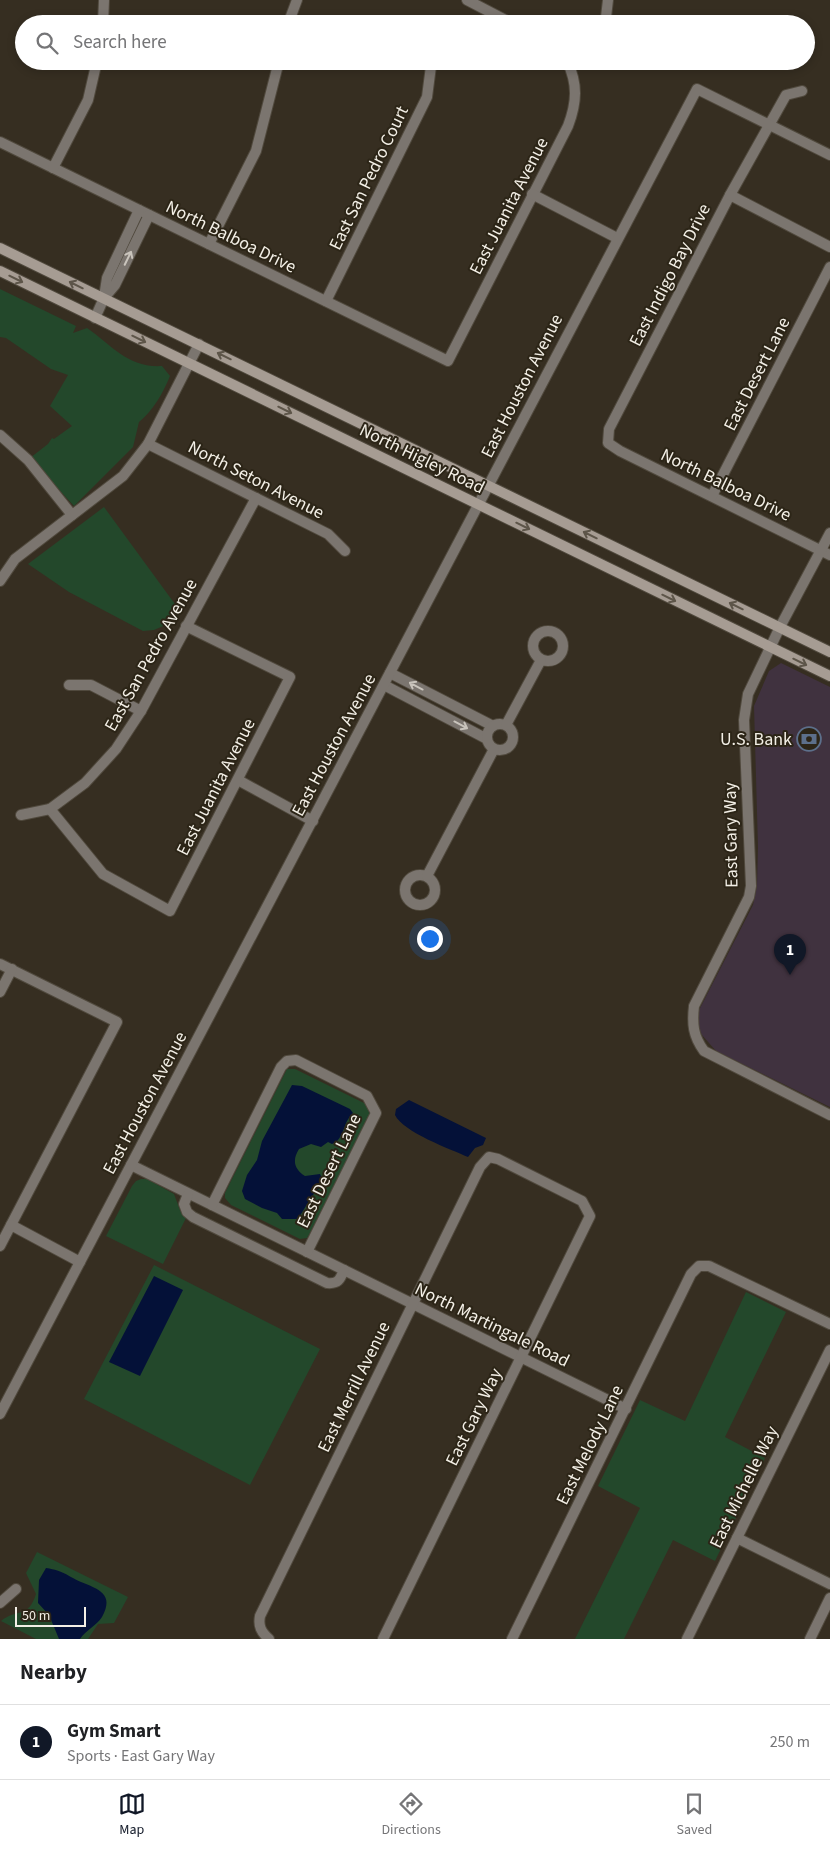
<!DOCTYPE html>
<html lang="en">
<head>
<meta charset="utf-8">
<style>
  body { margin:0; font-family:"Source Sans 3",sans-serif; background:#f6f6f6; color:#202124 }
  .scale { position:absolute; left:15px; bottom:12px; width:71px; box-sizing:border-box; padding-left:5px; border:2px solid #f3efe6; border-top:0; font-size:14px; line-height:18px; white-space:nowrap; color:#f3efe6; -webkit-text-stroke:4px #2c2517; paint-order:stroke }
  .you { position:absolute; left:429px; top:938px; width:18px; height:18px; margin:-12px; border:4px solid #fff; border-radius:50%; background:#1a73e8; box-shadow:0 0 0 8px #1a73e833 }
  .badge { display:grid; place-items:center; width:32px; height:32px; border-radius:50%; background:#111827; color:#fff; font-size:16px; font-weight:700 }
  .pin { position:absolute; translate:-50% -41px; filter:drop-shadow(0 1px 2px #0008) }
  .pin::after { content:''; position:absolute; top:26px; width:18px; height:15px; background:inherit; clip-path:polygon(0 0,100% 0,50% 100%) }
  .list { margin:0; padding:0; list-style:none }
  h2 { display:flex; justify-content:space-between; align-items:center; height:65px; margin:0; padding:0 20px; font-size:21px }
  h2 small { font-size:16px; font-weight:400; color:#757577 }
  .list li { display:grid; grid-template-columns:32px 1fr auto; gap:15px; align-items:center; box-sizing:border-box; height:75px; padding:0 20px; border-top:1px solid #e0e0e0 }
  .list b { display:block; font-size:19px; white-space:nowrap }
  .list p { margin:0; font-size:16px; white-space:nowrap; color:#757577 }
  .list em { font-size:16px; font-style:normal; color:#757577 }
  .icon { flex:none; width:28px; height:28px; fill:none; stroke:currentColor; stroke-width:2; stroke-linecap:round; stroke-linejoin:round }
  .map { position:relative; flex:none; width:830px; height:1639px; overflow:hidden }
  .search { position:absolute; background:#fff; box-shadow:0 2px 8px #0003; left:15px; right:15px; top:15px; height:55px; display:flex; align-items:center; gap:12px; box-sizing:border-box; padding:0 18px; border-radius:28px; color:#757577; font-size:19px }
  .sheet { height:140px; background:#fff }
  nav { display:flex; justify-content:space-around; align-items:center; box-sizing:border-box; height:70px; border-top:1px solid #e0e0e0; background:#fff; font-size:14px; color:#757577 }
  nav a { display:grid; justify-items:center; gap:2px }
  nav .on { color:#111827 }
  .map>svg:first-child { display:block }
  .commercial { fill:#40323f }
  .green { fill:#23482b }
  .water { fill:#041138 }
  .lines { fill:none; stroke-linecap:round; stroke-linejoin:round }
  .street-casing { stroke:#50493d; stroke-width:12 }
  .secondary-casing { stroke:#50493d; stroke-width:12 }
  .street { stroke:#7b756f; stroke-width:10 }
  .secondary { stroke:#a69c93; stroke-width:10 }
  .oneway { stroke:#c9c4bc }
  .oneway2 { stroke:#5d5549 }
  .labels { text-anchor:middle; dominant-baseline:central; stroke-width:4; stroke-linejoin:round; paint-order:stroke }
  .street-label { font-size:18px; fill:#f3efe6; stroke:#2c2517 }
  .poi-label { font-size:18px; fill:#f3efe6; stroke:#2c2517; text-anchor:end }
</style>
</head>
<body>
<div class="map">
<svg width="830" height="1639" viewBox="0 0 830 1639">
  <rect width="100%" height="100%" fill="#362e21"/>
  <path class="commercial" d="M781,663L830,687V1107L716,1051L702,1035L697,1024L698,1012L753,905L757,886L758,847L754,706L769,671Z"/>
  <g class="green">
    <path d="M0,289L76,326L73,333L87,328C113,346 128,368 162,366L170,376C163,393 153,411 139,422L133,447L74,506L30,458L48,444L52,438L54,439L72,426L50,406L68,375L51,369L6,338L0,337Z"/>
    <path d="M104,507L180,611L175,621L154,630L143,631L69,592L28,564Z"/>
    <path d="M287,1069H295L366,1104L370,1114L310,1233L307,1238L300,1239L231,1205L225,1198V1193Z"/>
    <path d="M141,1179H147L174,1194L180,1210L186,1218L163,1264L106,1236L132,1186L136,1181Z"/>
    <path d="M154,1265L320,1349L250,1485L84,1399Z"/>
    <path d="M746,1292L786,1312L725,1437L765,1458L715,1561L673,1540L624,1639H575L640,1508L598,1486L640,1400L685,1421Z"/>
    <path d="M37,1552L128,1597L114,1623L98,1624L88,1639H36L1,1621C17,1608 28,1619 36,1594L26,1573Z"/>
  </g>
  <g class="water">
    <path d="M292,1085L302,1086L350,1109L353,1113C342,1123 345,1139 332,1144L328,1142L321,1147L311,1144L299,1149C292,1160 294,1169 305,1176L320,1174L324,1183L312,1196L298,1219H282L277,1213L262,1208L245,1199L242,1191L247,1175L257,1160L262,1141Z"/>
    <path d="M409,1100L486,1138L483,1145L475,1148L468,1157C450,1149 403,1132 395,1115L396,1109Z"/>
    <path d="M154,1276L183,1290L140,1376L109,1362Z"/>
    <path d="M46,1568C65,1571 65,1575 81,1582C98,1589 115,1594 102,1617C96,1626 86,1630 80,1639H59L49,1615L38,1603L39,1580Z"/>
  </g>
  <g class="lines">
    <g class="street-casing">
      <g id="street">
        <path d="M467,0L513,24"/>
        <path d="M103,24L104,0"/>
        <path d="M288,24L297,0"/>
        <path d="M603,24L606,17L608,0"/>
        <path d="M802,91L786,95L730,195L609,429L608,443L620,451L830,555"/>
        <path d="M0,142L448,361L568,126C577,102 578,84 567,61"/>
        <path d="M53,168L88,100L97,61"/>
        <path d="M532,194L617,238"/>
        <path d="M730,195L830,247"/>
        <path d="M209,244L256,151L279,61"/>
        <path d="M104,297L107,278L139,210"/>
        <path d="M326,301L427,97L431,66"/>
        <path d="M95,318L104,298L115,285L149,215"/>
        <path d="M0,435L28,460L72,515"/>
        <path d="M148,444L328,534L345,551"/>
        <path d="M712,496L830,267"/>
        <path d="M830,533L780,627L748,694L744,720L751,886L749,897L694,1006C692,1024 693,1036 704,1051L830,1115"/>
        <path d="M0,581L15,559L123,476L148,444L199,344"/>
        <circle cx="548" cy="646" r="15"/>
        <path d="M390,673L493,726"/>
        <path d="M69,685H91L141,711"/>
        <path d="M384,685L487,739"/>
        <circle cx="500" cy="737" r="13"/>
        <path d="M506,725L541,660"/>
        <path d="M238,780L313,821"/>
        <path d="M50,809L103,874L170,911L290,677L186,626"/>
        <path d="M21,815L50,809L85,783L116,749L141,711L256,498"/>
        <circle cx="420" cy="890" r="15"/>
        <path d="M427,876L494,749"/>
        <path d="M0,964L117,1022L0,1246"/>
        <path d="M0,992L12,969"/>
        <path d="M131,1165L626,1409"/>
        <path d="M188,1194L184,1204L187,1212L193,1217L327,1283C338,1284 340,1280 344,1270"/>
        <path d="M212,1205L281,1067L287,1061L296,1060L367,1096L376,1113L307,1252"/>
        <path d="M11,1225L80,1262"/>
        <path d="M0,1414L697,89L830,155"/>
        <path d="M737,1538L830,1584"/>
        <path d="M0,1603L16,1589"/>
        <path d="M269,1639C261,1632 258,1626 260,1616L480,1167L489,1157L498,1159L582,1201L590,1216L383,1639"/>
        <path d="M512,1639L691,1274L699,1266H709L830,1324"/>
        <path d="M687,1639L830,1350"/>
        <path d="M810,1639L830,1598"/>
      </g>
    </g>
    <g class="secondary-casing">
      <g id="secondary">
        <path d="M0,248L830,652"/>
        <path d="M0,271L830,676"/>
      </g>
    </g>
    <use href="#street" class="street"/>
    <use href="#secondary" class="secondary"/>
  </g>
  <defs><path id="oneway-shaft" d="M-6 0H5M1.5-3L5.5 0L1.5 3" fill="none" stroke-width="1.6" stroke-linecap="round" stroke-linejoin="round" transform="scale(1.25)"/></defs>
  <g class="oneway">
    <use href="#oneway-shaft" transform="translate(128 258) rotate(-64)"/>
    <use href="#oneway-shaft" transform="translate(416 686) rotate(-152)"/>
    <use href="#oneway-shaft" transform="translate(461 725) rotate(28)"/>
  </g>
  <g class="oneway2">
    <use href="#oneway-shaft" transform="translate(16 279) rotate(26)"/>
    <use href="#oneway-shaft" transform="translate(76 285) rotate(-154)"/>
    <use href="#oneway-shaft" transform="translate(139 339) rotate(26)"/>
    <use href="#oneway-shaft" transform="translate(224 356) rotate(-154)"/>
    <use href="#oneway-shaft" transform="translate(285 410) rotate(26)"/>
    <use href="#oneway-shaft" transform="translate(523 526) rotate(26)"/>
    <use href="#oneway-shaft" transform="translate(590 535) rotate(-154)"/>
    <use href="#oneway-shaft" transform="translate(669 598) rotate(26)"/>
    <use href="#oneway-shaft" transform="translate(736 606) rotate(-154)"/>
    <use href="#oneway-shaft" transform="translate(800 662) rotate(26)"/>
  </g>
  <defs>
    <g id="bank-ring" transform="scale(1.25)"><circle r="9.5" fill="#2c2517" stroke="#5c6f8a" stroke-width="1.5"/><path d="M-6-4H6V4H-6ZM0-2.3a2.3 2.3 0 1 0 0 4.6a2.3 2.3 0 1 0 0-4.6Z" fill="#5c6f8a"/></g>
  </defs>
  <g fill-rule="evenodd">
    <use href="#bank-ring" x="809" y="739"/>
  </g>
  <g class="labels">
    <g class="street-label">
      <text transform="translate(369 178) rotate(-64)">East San Pedro Court</text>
      <text transform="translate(509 206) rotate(-63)">East Juanita Avenue</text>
      <text transform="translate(231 237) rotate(26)">North Balboa Drive</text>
      <text transform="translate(670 275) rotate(-63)">East Indigo Bay Drive</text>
      <text transform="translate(757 374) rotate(-63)">East Desert Lane</text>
      <text transform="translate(522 386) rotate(-63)">East Houston Avenue</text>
      <text transform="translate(422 459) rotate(26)">North Higley Road</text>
      <text transform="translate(256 480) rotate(27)">North Seton Avenue</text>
      <text transform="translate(726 485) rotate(26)">North Balboa Drive</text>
      <text transform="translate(151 655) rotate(-61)">East San Pedro Avenue</text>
      <text transform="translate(334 745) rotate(-62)">East Houston Avenue</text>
      <text transform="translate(216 787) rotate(-63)">East Juanita Avenue</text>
      <text transform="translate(731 835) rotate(-91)">East Gary Way</text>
      <text transform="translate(145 1103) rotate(-62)">East Houston Avenue</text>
      <text transform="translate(329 1171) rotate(-64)">East Desert Lane</text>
      <text transform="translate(492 1325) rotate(26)">North Martingale Road</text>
      <text transform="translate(354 1387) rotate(-64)">East Merrill Avenue</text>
      <text transform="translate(474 1417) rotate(-64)">East Gary Way</text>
      <text transform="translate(590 1445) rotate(-64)">East Melody Lane</text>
      <text transform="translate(744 1487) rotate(-64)">East Michelle Way</text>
    </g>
    <g class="poi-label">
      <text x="792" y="739">U.S. Bank</text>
    </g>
  </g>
</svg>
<div class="scale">50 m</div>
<div class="you"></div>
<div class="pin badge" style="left:790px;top:975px">1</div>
<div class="search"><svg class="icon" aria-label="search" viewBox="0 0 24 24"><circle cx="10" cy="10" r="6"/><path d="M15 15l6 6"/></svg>Search here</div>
</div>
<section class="sheet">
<h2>Nearby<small></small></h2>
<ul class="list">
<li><span class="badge">1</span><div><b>Gym Smart</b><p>Sports · East Gary Way</p></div><em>250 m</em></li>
</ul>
</section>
<nav>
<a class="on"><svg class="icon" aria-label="map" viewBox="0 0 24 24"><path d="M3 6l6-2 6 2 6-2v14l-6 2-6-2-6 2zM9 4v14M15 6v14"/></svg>Map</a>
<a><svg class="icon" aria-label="directions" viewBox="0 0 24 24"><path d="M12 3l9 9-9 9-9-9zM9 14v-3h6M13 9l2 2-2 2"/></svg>Directions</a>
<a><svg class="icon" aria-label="saved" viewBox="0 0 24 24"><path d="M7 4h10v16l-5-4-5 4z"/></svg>Saved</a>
</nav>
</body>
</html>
